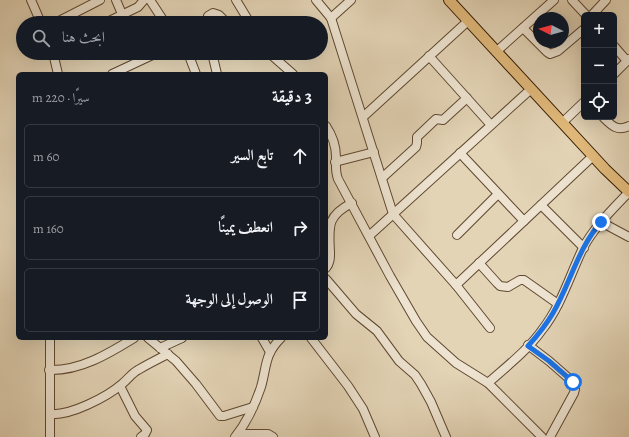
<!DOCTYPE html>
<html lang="ar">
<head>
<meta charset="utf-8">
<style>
  body { margin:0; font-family:Alegreya,Amiri,serif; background:#242831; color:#f1f3f6; direction:rtl }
  .controls { position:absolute; right:12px; top:12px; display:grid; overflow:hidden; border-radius:6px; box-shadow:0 4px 16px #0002 }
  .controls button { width:36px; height:36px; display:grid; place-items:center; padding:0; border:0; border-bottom:1px solid #363941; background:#171b24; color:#f1f3f6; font:20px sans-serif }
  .compass { position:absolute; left:533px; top:12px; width:36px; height:36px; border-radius:50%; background:#171b24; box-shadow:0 4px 16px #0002; rotate:276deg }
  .stop { position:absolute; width:12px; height:12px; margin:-9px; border:3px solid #1a73e8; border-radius:50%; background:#fff }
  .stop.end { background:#1a73e8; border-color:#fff; box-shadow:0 1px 4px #0008 }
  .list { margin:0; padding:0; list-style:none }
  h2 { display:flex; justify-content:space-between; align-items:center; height:52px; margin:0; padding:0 16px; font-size:17px }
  h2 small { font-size:13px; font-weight:400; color:#9ea1a6 }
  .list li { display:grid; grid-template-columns:26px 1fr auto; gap:12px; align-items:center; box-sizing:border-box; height:64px; margin:0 8px 8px; padding:0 8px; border:1px solid #363941; border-radius:6px }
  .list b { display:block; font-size:15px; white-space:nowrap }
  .list em { font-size:13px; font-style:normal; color:#9ea1a6 }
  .icon { flex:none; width:22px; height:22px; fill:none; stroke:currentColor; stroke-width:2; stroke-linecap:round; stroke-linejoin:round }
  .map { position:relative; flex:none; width:629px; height:437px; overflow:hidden; direction:ltr }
  .search { position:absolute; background:#171b24; box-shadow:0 4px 16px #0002; left:16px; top:16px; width:312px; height:44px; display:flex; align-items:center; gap:10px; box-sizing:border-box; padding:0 14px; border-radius:22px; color:#9ea1a6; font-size:15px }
  .panel { position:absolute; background:#171b24; box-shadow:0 4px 16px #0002; left:16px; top:72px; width:312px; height:268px; border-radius:6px; direction:rtl }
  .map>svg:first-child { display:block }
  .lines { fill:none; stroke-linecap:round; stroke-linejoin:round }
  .minor-casing { stroke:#5f4830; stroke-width:10 }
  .major-casing { stroke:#331a04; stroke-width:12 }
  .minor { stroke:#ede3d0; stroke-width:8 }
  .major { stroke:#e2ba7b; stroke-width:10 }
  .route { stroke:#1a73e8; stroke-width:5 }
</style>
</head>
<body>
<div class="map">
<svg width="629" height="437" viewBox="0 0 629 437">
  <rect width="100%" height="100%" fill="#e3d4b6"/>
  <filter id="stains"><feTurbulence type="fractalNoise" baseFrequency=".005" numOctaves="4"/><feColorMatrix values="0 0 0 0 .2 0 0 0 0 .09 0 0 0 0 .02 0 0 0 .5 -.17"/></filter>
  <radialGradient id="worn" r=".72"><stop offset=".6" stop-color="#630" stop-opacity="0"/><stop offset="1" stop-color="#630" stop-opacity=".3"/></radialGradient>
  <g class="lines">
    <g class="minor-casing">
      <g id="minor">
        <path d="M31,0L41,23"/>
        <path d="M116,0L122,14"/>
        <path d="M150,0L165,23"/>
        <path d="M236,0L250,23"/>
        <path d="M316,0L331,18L393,214L456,285"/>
        <path d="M572,0L586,15"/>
        <path d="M592,15L606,0"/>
        <path d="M331,18L351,0"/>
        <path d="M55,23L100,0"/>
        <path d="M105,23L138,7L144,0"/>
        <path d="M207,23L208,16L213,13L219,15L227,23"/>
        <path d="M523,28L547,52L550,54L558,51L584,29"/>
        <path d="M614,46L627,61"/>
        <path d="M497,51L554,0"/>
        <path d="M53,53L58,74"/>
        <path d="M188,53L196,74"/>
        <path d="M212,53L217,74"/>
        <path d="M269,53L293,74"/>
        <path d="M429,56L491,125"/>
        <path d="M112,74L157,53"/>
        <path d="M614,74L629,59"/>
        <path d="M363,117L468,21"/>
        <path d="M603,117C611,125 617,132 629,126"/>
        <path d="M562,123L584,102"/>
        <path d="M326,126C332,135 336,146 336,157C336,165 335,171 338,179L390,276L416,321L427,337L456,363L488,383"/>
        <path d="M460,153L524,221"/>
        <path d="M335,162L374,152"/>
        <path d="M382,178L416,147L417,143V137L436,119L443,120L467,98"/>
        <path d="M541,205L584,248"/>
        <path d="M601,222L629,237"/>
        <path d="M457,235L498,194"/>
        <path d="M369,236L531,89"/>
        <path d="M479,263L497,283L500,286L508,287L520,280H524L558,304"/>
        <path d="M326,268C330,263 330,258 330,253C329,227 326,216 352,203"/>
        <path d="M326,279L356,314L377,331L399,361L415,375L421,384L431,402L446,437"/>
        <path d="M490,328L456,285L593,156"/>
        <path d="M148,338L176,361L196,384L220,416H224L253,407"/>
        <path d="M262,338L270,352"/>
        <path d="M311,338L348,386L363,409L375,437"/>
        <path d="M528,345L549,361L573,382L575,389L574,393L550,437"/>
        <path d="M160,348L182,338"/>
        <path d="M49,370C80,371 108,354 134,338"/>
        <path d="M120,386L135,416L147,430L145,434L141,437"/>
        <path d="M50,414C70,416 107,397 122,384C128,379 132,373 138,370C148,364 158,359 168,354"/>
        <path d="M243,434H268L273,437"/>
        <path d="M50,437V338"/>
        <path d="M235,437C247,422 255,405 261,387C267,366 264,355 281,338"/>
        <path d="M542,437L488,383C506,367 528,350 542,330C561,306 570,275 583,248C595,226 612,210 629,192"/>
      </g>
    </g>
    <g class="major-casing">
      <path id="major" d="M449,0L605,169L629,192"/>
    </g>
    <use href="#minor" class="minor"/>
    <use href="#major" class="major"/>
  </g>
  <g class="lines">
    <path class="route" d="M573,382L549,361L528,346C538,335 546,325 553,313C570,284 578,248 601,222"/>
  </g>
  <rect width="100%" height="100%" filter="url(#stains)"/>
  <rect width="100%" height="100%" fill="url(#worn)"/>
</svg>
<div class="controls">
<button>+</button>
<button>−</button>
<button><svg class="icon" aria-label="locate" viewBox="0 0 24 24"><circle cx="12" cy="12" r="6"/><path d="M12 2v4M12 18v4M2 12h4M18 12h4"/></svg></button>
</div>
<svg class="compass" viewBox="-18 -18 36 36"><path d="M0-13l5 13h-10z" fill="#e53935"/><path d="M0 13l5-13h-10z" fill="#9ea1a6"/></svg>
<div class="stop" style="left:573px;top:382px"></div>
<div class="stop end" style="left:601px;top:222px"></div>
<div class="search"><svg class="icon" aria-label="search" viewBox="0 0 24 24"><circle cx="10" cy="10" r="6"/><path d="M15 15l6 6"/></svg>ابحث هنا</div>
<section class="panel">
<h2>3 دقيقة<small>سيرًا · 220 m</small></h2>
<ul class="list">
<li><svg class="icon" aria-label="ahead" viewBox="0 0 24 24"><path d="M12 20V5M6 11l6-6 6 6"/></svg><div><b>تابع السير</b></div><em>60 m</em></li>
<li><svg class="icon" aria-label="right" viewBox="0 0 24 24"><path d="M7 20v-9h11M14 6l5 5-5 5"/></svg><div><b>انعطف يمينًا</b></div><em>160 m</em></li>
<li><svg class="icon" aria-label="arrive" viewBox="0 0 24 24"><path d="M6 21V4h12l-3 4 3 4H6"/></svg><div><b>الوصول إلى الوجهة</b></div></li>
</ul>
</section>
</div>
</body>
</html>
